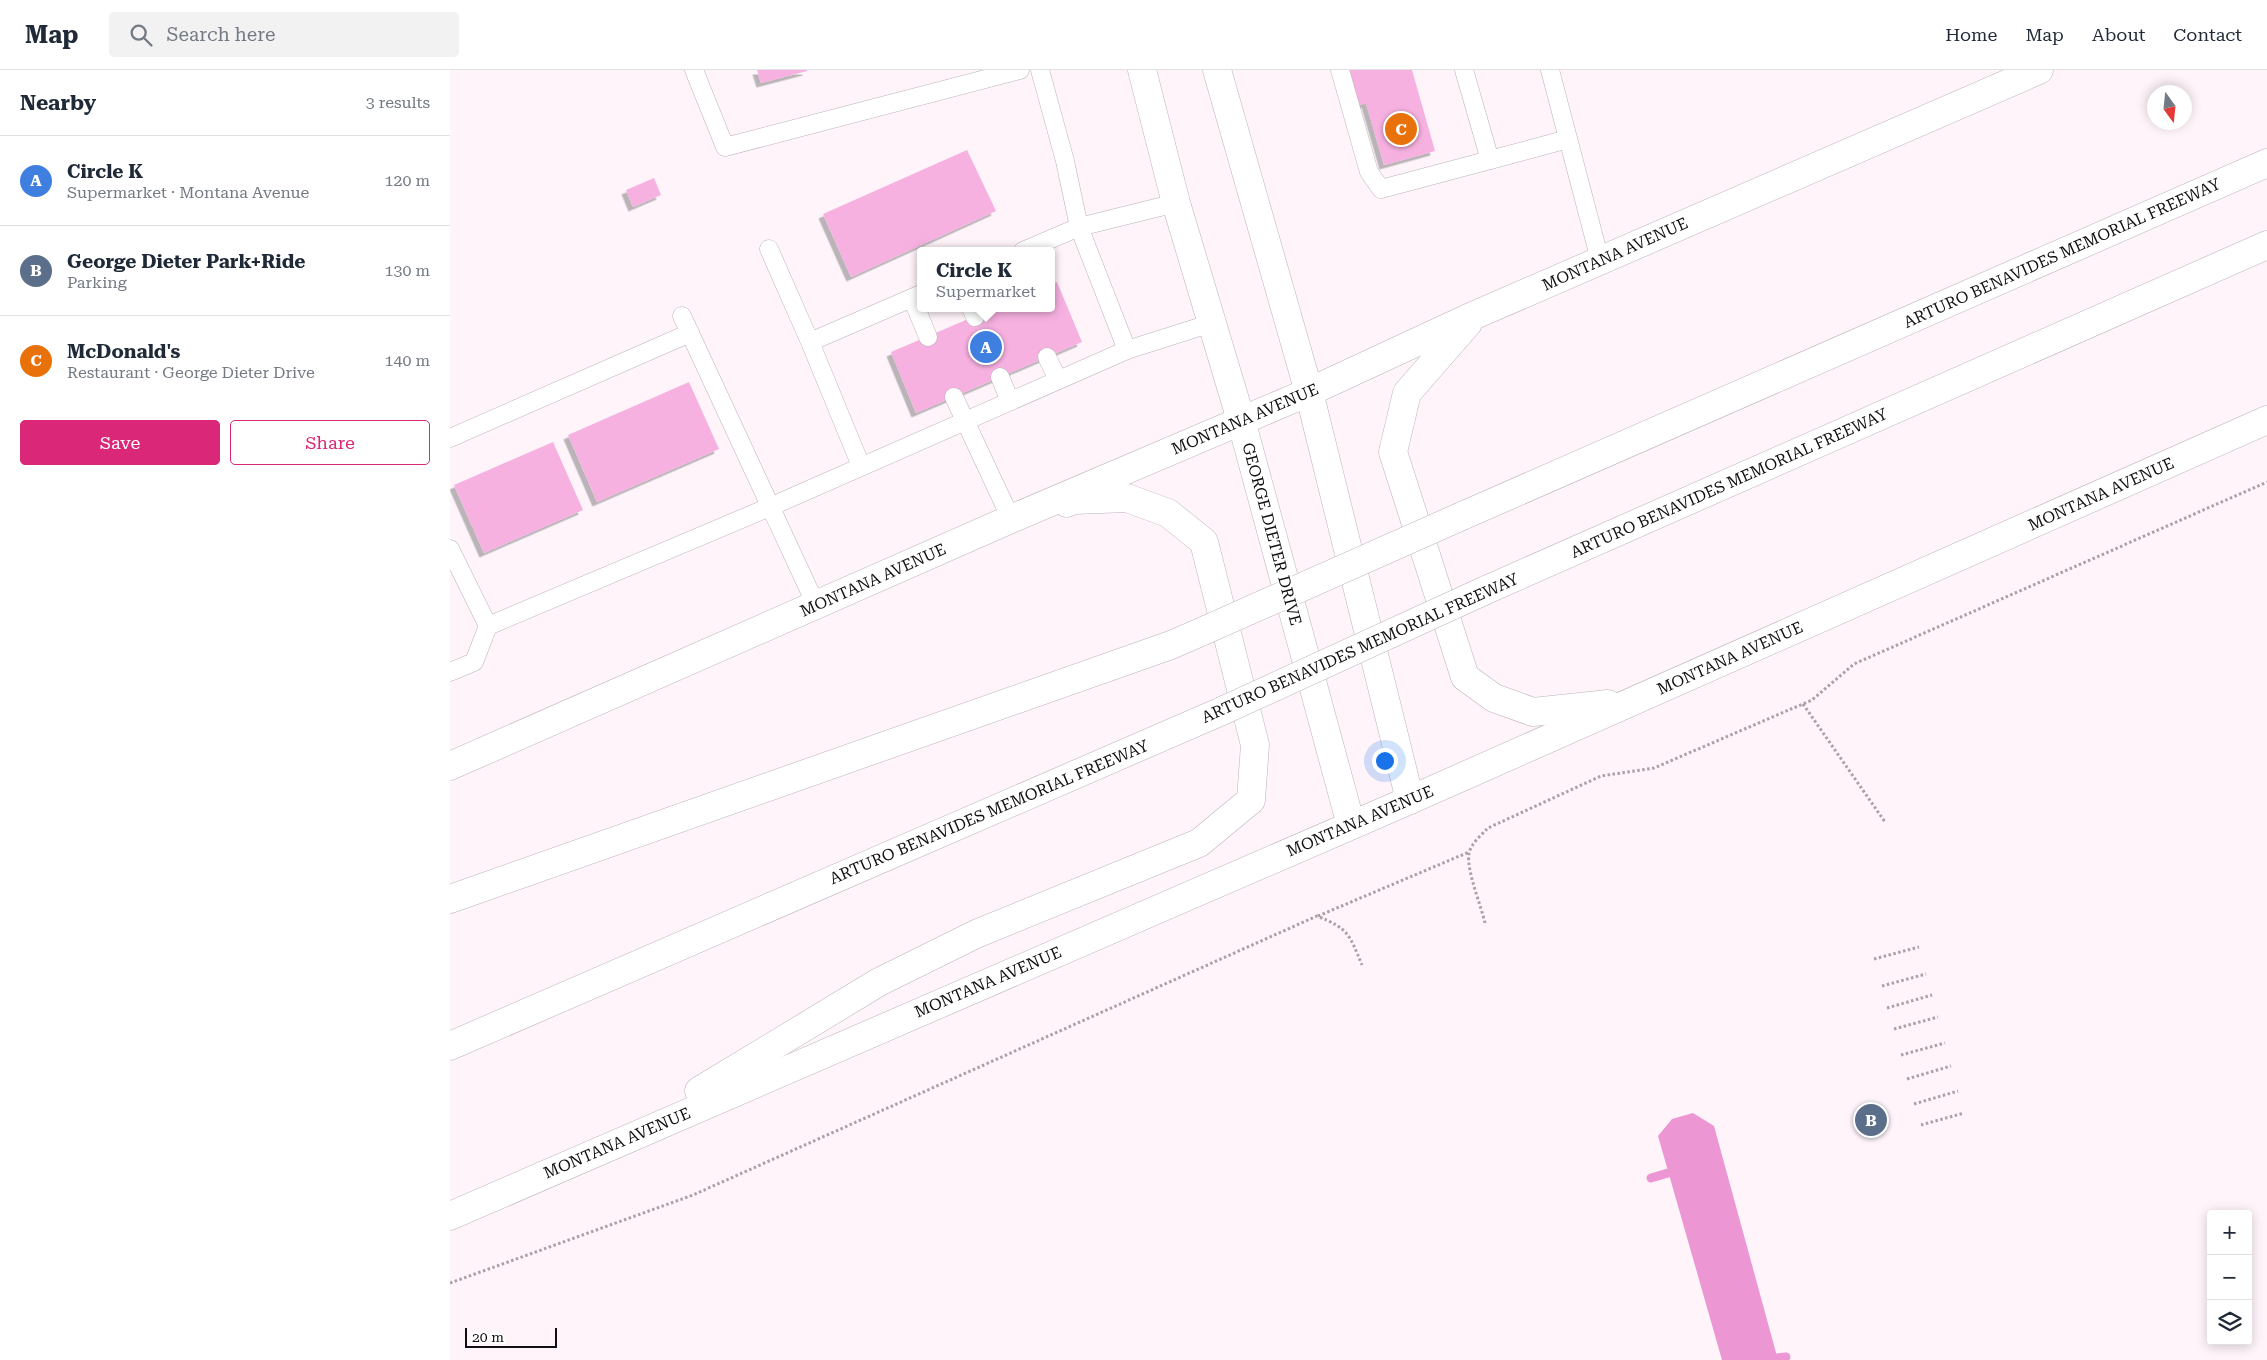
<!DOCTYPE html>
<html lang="en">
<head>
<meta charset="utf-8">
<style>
  body { margin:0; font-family:"Roboto Serif",serif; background:#f2f2f3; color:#1f2937 }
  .controls { position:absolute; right:15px; bottom:15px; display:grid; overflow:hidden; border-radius:5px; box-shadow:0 2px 12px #0003 }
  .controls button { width:45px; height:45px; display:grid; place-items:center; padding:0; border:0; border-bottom:1px solid #e0e1e3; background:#fff; color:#1f2937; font:25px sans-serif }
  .compass { position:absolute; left:1697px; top:15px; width:45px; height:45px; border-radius:50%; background:#fff; box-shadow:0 2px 12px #0003; rotate:165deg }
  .scale { position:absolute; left:15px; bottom:12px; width:92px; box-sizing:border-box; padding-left:5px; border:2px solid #120f11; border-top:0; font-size:14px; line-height:18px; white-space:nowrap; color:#120f11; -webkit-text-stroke:4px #fff; paint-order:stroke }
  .you { position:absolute; left:934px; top:690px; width:18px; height:18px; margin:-12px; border:4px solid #fff; border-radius:50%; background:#1a73e8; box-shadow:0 0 0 8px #1a73e833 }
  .badge { display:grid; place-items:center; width:32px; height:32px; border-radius:50%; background:#db2777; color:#fff; font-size:16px; font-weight:700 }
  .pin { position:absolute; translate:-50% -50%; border:2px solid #fff; box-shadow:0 1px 5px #0006 }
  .popup { position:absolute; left:467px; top:177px; width:138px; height:65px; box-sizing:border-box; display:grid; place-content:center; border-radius:5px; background:#fff; filter:drop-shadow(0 1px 4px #0005); font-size:16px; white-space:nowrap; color:#747a83 }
  .popup b { font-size:19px; color:#1f2937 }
  .popup::after { content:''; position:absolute; left:50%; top:100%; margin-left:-10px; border:10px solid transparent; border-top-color:#fff }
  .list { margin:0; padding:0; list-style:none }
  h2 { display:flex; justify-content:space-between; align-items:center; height:65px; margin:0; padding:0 20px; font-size:21px }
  h2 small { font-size:16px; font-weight:400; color:#747a83 }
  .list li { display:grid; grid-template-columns:32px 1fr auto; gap:15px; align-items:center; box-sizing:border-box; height:90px; padding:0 20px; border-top:1px solid #e0e1e3 }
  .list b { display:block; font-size:19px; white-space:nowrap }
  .list p { margin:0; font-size:16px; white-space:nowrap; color:#747a83 }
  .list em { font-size:16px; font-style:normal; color:#747a83 }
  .actions { display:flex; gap:10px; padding:15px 20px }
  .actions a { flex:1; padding:11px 0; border:1px solid #db2777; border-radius:5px; text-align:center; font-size:18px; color:#db2777 }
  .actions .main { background:#db2777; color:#fff }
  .icon { flex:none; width:28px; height:28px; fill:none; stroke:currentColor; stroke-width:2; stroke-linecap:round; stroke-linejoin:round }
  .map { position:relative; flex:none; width:1817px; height:1290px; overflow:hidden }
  header { display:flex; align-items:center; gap:30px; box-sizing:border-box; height:70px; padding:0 25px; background:#fff; border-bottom:1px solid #e0e1e3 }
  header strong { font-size:24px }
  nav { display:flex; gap:28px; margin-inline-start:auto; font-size:18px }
  .search { width:350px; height:45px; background:#f2f2f3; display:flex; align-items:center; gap:12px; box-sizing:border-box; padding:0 18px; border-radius:5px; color:#747a83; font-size:19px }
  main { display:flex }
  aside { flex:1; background:#fff }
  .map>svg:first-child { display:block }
  .water { fill:#ec97d3 }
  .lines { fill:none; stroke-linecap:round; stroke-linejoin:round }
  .stream { stroke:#ec97d3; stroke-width:9 }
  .building { fill:#f7b1e1; filter:url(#shadow) }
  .lane-casing { stroke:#bbb3b8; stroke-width:19 }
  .secondary-casing { stroke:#bbb3b8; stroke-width:29 }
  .highway-casing { stroke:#bbb3b8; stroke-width:29 }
  .path { stroke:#a9a1a6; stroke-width:3; stroke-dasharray:2.5 2.5; stroke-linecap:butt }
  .lane { stroke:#fff; stroke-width:18 }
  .secondary { stroke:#fff; stroke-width:28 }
  .highway { stroke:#fff; stroke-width:28 }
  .highway-bridge-casing { stroke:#bbb3b8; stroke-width:29; stroke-linecap:butt }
  .highway-bridge { stroke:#fff; stroke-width:28 }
  .labels { text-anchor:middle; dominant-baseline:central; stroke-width:4.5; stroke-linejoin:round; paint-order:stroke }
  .street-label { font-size:16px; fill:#120f11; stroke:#fff }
</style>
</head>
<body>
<header>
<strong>Map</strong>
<div class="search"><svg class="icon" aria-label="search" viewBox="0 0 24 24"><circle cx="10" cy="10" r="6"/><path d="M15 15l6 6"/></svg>Search here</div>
<nav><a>Home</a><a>Map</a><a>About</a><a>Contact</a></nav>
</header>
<main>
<aside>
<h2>Nearby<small>3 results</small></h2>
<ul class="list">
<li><span class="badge" style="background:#3f7fe0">A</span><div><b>Circle K</b><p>Supermarket · Montana Avenue</p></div><em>120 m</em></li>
<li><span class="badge" style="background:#5c6f8a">B</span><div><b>George Dieter Park+Ride</b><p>Parking</p></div><em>130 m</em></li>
<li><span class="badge" style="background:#e8710a">C</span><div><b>McDonald's</b><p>Restaurant · George Dieter Drive</p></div><em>140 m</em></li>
</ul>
<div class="actions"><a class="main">Save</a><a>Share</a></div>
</aside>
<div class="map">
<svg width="1817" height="1290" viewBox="0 0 1817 1290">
  <defs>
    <filter id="shadow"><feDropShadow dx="-4.5" dy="4.5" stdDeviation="0" flood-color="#0004"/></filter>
  </defs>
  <rect width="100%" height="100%" fill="#fef4fa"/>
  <path class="water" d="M1243,1043L1264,1056L1328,1290H1272L1208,1066L1222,1049Z"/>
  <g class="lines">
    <g class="stream">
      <path d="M1201,1108L1218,1103"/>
      <path d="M1327,1288L1336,1287"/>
    </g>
  </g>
  <g class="building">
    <path d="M307,0H357V1L311,13Z"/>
    <path d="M892,0H962L985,81L934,95L916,33L902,37Z"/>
    <path d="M517,80L546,141L401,207L373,144Z"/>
    <path d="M204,108L211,125L183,137L176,120Z"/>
    <path d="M607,212L632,272L466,343L441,282L544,238H601V214Z"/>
    <path d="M239,312L269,379L147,432L118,365Z"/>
    <path d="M103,372L133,440L34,483L4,415Z"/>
  </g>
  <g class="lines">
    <g class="lane-casing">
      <g id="lane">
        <path d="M244,0L275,77L570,0"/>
        <path d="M590,0L615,91L629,157L677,280"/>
        <path d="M890,0L919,102L931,119L1040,90"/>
        <path d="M1014,0L1040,90L1118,69"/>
        <path d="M1100,0L1150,190"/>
        <path d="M319,179L360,272"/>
        <path d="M573,181L629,157L726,133"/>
        <path d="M462,228L478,267"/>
        <path d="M521,238L525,247"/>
        <path d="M232,246L366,535"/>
        <path d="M597,287L608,310"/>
        <path d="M550,307L560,331"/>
        <path d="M504,327L561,449"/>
        <path d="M0,368L240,263"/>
        <path d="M411,396L360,272L471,224"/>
        <path d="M0,479L38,556"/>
        <path d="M0,602L24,592L38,556L322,436L677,280L762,253"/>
      </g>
    </g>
    <g class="secondary-casing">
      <g id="secondary">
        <path d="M692,0L726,133L791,350L901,755"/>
        <path d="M767,0L859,322L960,730"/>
        <path d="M1018,253L957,323L943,382L1015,607L1044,628L1083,642L1158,634"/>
        <path d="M0,696L561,449L859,322L1025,245L1589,0"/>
        <path d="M249,1021L429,912L526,864L749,773L801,730L805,675L754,472L718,443L677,428L624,430L617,433"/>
        <path d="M0,1146L960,730L1817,350"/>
      </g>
    </g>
    <g class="highway-casing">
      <g id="highway">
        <path d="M1012,446L1817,93"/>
        <path d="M1036,520L1817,175"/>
        <path d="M0,829L721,575L751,562"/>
        <path d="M0,976L772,641"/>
      </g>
    </g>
    <g class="path">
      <path d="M1353,634L1435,752"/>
      <path d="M868,846L1019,782"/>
      <path d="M1035,853C1031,835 1016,800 1019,783C1021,774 1031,765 1038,758L1151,706L1204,698L1362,630L1404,594L1817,412"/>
      <path d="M1424,889L1469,877"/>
      <path d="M1432,916L1476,904"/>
      <path d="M1437,938L1482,925"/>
      <path d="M1444,959L1488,947"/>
      <path d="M1451,985L1495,973"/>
      <path d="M1457,1009L1501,996"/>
      <path d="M1464,1034L1508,1021"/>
      <path d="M1471,1055L1514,1043"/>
      <path d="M0,1213L243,1125L867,846C899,859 899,864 912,895"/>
    </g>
    <use href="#lane" class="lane"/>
    <use href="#secondary" class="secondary"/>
    <use href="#highway" class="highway"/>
    <g class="highway-bridge-casing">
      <g id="highway-bridge">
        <path d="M751,562L1012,446"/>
        <path d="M772,641L1036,520"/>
      </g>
    </g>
    <use href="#highway-bridge" class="highway-bridge"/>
  </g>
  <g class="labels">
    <g class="street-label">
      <text transform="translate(1612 183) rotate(-24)">ARTURO BENAVIDES MEMORIAL FREEWAY</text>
      <text transform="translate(1165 184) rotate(-24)">MONTANA AVENUE</text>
      <text transform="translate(795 349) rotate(-23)">MONTANA AVENUE</text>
      <text transform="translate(1279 413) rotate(-24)">ARTURO BENAVIDES MEMORIAL FREEWAY</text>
      <text transform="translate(1651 424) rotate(-24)">MONTANA AVENUE</text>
      <text transform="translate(822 464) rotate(75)">GEORGE DIETER DRIVE</text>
      <text transform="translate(423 510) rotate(-24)">MONTANA AVENUE</text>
      <text transform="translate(910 578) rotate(-24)">ARTURO BENAVIDES MEMORIAL FREEWAY</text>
      <text transform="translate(1280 588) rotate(-24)">MONTANA AVENUE</text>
      <text transform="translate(539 742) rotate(-23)">ARTURO BENAVIDES MEMORIAL FREEWAY</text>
      <text transform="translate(910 751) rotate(-23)">MONTANA AVENUE</text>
      <text transform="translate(538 912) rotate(-23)">MONTANA AVENUE</text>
      <text transform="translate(167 1073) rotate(-23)">MONTANA AVENUE</text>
    </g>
  </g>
</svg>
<div class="controls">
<button>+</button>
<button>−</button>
<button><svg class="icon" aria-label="layers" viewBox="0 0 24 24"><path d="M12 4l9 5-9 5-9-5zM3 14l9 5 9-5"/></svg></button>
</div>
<svg class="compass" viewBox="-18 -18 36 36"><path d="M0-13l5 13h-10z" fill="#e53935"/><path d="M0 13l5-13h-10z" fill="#747a83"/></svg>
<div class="scale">20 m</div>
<div class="you"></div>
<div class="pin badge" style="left:536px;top:277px;background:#3f7fe0">A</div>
<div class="popup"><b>Circle K</b>Supermarket</div>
<div class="pin badge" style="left:1421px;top:1050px;background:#5c6f8a">B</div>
<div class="pin badge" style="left:951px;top:59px;background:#e8710a">C</div>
</div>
</main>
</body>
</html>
